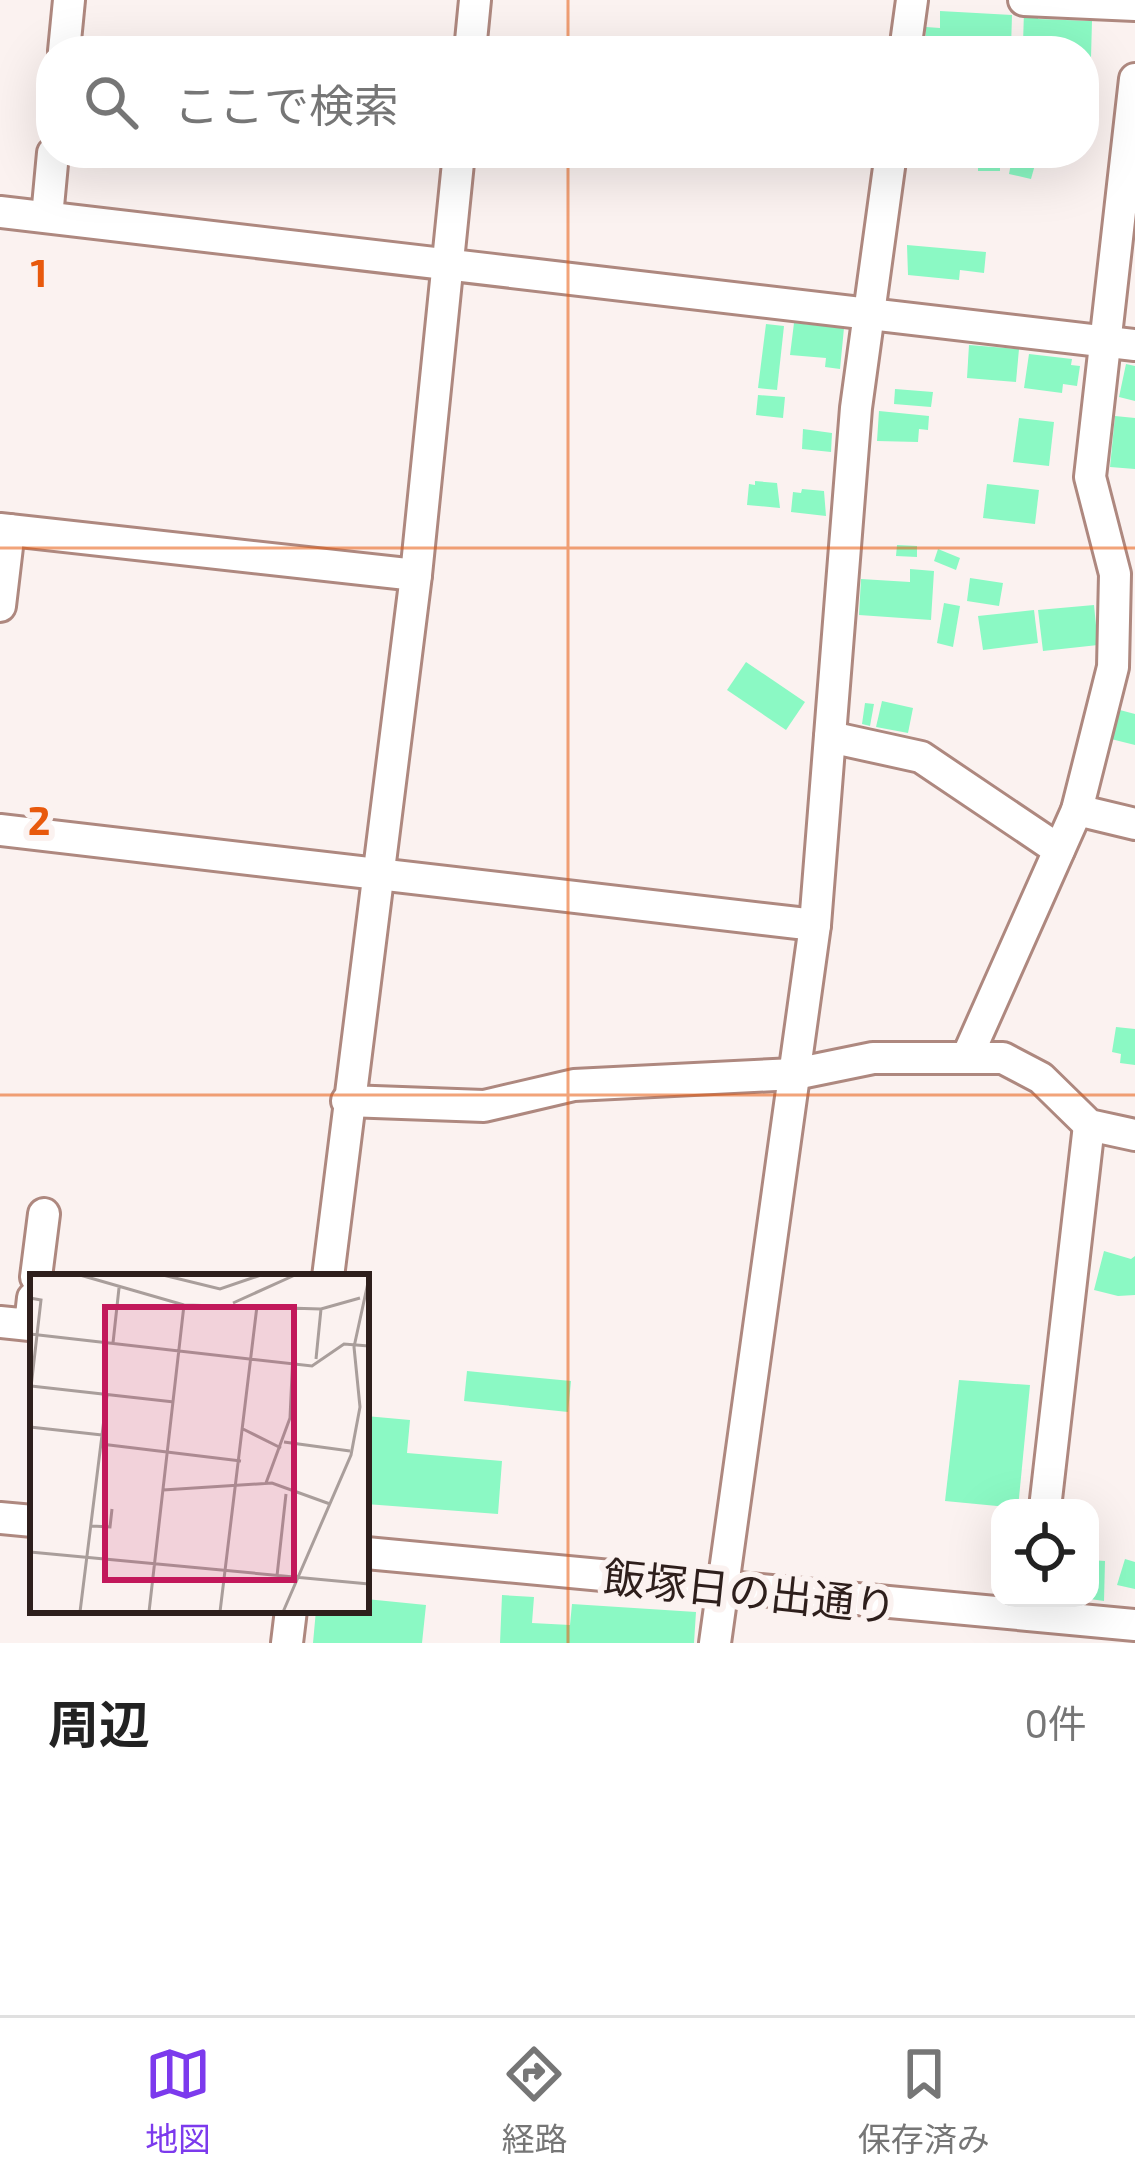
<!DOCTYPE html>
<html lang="ja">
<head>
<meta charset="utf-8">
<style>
  body { margin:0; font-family:"Exo 2","Noto Sans JP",sans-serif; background:#f6f6f6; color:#222 }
  .controls { position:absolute; right:36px; bottom:36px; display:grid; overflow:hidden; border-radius:24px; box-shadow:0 12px 48px #0002 }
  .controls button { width:108px; height:108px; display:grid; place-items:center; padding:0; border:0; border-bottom:3px solid #e0e0e0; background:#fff; color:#222; font:60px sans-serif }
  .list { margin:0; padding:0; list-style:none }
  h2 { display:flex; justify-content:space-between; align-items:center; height:156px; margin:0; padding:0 48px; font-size:51px }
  h2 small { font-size:39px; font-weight:400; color:#767676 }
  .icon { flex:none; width:66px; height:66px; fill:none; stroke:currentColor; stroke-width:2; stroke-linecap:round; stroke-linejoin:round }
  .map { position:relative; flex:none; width:1135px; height:1643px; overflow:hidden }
  .search { position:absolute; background:#fff; box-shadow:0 12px 48px #0002; left:36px; right:36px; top:36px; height:132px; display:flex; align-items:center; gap:30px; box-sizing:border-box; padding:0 42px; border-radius:48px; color:#767676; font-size:45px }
  .sheet { height:372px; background:#fff }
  nav { display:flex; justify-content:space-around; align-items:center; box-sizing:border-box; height:168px; border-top:3px solid #e0e0e0; background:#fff; font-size:33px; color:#767676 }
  nav a { display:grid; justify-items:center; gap:6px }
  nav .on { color:#7c3aed }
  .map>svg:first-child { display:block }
  .building { fill:#8bf9c4 }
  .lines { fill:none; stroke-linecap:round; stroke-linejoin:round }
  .minor-casing { stroke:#ae887f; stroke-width:36 }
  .minor { stroke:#fff; stroke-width:30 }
  .grid { fill:none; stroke:#e8590c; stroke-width:3; stroke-opacity:0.55 }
  .labels { text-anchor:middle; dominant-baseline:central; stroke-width:12; stroke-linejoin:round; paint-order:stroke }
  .street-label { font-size:42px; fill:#2e1f1c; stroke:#fbf2f0 }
  .inset-road { fill:none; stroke:#a99e9b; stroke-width:3 }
  .view { fill:#c2185b; fill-opacity:0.15; stroke:#c2185b; stroke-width:6 }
  .inset-edge { fill:none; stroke:#2e1f1c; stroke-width:6 }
  .grid-label { font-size:39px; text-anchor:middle; font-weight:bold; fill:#e8590c; stroke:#fbf2f0; stroke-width:12; stroke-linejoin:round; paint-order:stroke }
</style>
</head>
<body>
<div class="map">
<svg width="1135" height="1643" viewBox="0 0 1135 1643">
  <rect width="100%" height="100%" fill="#fbf2f0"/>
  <g class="building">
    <path d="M940,11L1012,15L1011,48L925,44L926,27L940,28Z"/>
    <path d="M1024,11L1039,12L1038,19L1092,21L1091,57H1084V51H1035V44H1023Z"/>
    <path d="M912,153H950L948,163L911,158Z"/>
    <rect x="978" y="153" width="22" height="18"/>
    <path d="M1013,153L1038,154L1031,179L1009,174Z"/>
    <path d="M907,245L986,252L984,273L960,270L959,280L908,275Z"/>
    <path d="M794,323L844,328L840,369L825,367L826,358L790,355Z"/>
    <path d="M766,324L784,326L777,390L758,388Z"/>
    <path d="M969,345L1019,349L1016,382L967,378Z"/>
    <path d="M1029,354L1072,359L1071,365L1080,366L1077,386L1063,384L1062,393L1024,388Z"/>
    <path d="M1126,364L1135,366V401L1119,397Z"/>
    <path d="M895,389L933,392L931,407L894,404Z"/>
    <path d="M758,395L785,397L783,418L756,415Z"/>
    <path d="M879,411L929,416L928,430L919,429L918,442L877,441Z"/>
    <path d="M1115,416L1135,418V469L1110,467Z"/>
    <path d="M1019,418L1054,422L1049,466L1013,462Z"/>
    <path d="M803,429L832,433L831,452L802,449Z"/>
    <path d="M755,481L777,483L780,508L747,505L749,484L755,485Z"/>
    <path d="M987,484L1039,490L1035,524L983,518Z"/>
    <path d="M802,489L824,491L826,516L791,512L793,492L801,493Z"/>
    <path d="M897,545L917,546V557L896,556Z"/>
    <path d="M938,549L960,558L956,570L934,561Z"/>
    <path d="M910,569L934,571L931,620L859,615L861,579L910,582Z"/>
    <path d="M970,578L1003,583L999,606L967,601Z"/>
    <path d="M944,603L960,606L953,647L937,643Z"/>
    <path d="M1094,605L1098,645L1043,651L1038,610Z"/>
    <path d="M1034,610L1038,643L983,650L978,616Z"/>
    <path d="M746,662L805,702L786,730L727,690Z"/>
    <path d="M882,701L913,708L908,733L876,727Z"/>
    <path d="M865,703L874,704L870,726L862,724Z"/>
    <path d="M1116,709L1135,714V745L1107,738Z"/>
    <path d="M1116,1027L1135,1029V1065L1120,1063L1121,1054L1112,1052Z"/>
    <path d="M1104,1251L1131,1259L1135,1256V1295L1118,1296L1094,1290Z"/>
    <path d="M467,1371L571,1381L568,1412L464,1401Z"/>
    <path d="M959,1380L1030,1385L1018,1508L945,1501Z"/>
    <path d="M366,1416L410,1420L407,1453L502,1461L498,1514L366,1504Z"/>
    <path d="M1125,1559L1135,1562V1589L1117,1585Z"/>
    <path d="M1090,1560L1105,1561L1104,1601L1090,1599Z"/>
    <path d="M502,1595L534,1597L532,1623L570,1625L572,1604L696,1612L694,1643H500Z"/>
    <path d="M366,1599L426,1605L422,1643H313L316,1610H366Z"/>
  </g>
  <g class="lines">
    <g class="minor-casing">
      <g id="minor">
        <path d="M1024,0L1135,5"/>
        <path d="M64,51L69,0"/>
        <path d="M470,51L475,0"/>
        <path d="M905,51L912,0"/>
        <path d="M0,212L1135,345"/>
        <path d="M47,217L53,153"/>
        <path d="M0,529L416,575"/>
        <path d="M0,606L9,530"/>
        <path d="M830,737L921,757L1059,850"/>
        <path d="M1077,810L1135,824"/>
        <path d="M0,830L815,925"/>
        <path d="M967,1057L1077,810L1113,667L1115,574L1090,477L1135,79"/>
        <path d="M347,1101L484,1106L574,1085L795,1074L873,1058H1003L1041,1078L1089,1125L1135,1135"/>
        <path d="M36,1277L44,1214"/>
        <path d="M328,1277L416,575L459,153"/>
        <path d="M0,1322L30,1325L33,1298"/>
        <path d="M1045,1508L1089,1125"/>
        <path d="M0,1518L33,1521"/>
        <path d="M366,1553L1135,1625"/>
        <path d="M287,1643L291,1610"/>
        <path d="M715,1643L815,925L856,408L891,153"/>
      </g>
    </g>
    <use href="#minor" class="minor"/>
  </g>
  <path class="grid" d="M568,0V51M568,153V1643M0,548H1135M0,1095H1135"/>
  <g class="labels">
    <g class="street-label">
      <text transform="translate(750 1590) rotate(6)">飯塚日の出通り</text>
    </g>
  </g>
  <g transform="translate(30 1274)">
    <rect width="339" height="339" fill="#fbf2f0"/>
    <path class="inset-road" d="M50,1L154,31L291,35L330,24M133,1L190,15L231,1M0,24L11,26L0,122M203,29L265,1M0,60L282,92L314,70L339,72M83,69L89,14M286,85L291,35M1,112L144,128M0,153L72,161M213,155L251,174M254,168L320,177M71,170L211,187M236,209L260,144L265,34M133,216L242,209L300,230M62,252L80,253L82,235M0,278L339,310M247,302L256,220M50,338L77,121M119,338L154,31M190,338L227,32M253,338L321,181L330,133L324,73L339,4"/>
    <path class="view" d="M75,33H264V306H75Z"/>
    <rect width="339" height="339" class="inset-edge"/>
  </g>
  <g class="grid-label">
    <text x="39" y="287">1</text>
    <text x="39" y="835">2</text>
  </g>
</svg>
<div class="controls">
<button><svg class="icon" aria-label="locate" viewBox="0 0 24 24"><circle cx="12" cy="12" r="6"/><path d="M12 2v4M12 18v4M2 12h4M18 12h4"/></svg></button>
</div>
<div class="search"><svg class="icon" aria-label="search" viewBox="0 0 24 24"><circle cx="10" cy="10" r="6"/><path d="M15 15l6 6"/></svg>ここで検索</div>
</div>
<section class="sheet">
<h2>周辺<small>0件</small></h2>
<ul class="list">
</ul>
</section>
<nav>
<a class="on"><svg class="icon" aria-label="map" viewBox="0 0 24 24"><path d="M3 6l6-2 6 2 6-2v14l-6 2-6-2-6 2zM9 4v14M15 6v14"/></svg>地図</a>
<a><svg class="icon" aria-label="directions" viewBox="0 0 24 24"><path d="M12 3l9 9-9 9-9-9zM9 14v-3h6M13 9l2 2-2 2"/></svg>経路</a>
<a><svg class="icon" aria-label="saved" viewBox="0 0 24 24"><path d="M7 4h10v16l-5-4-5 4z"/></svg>保存済み</a>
</nav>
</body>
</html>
